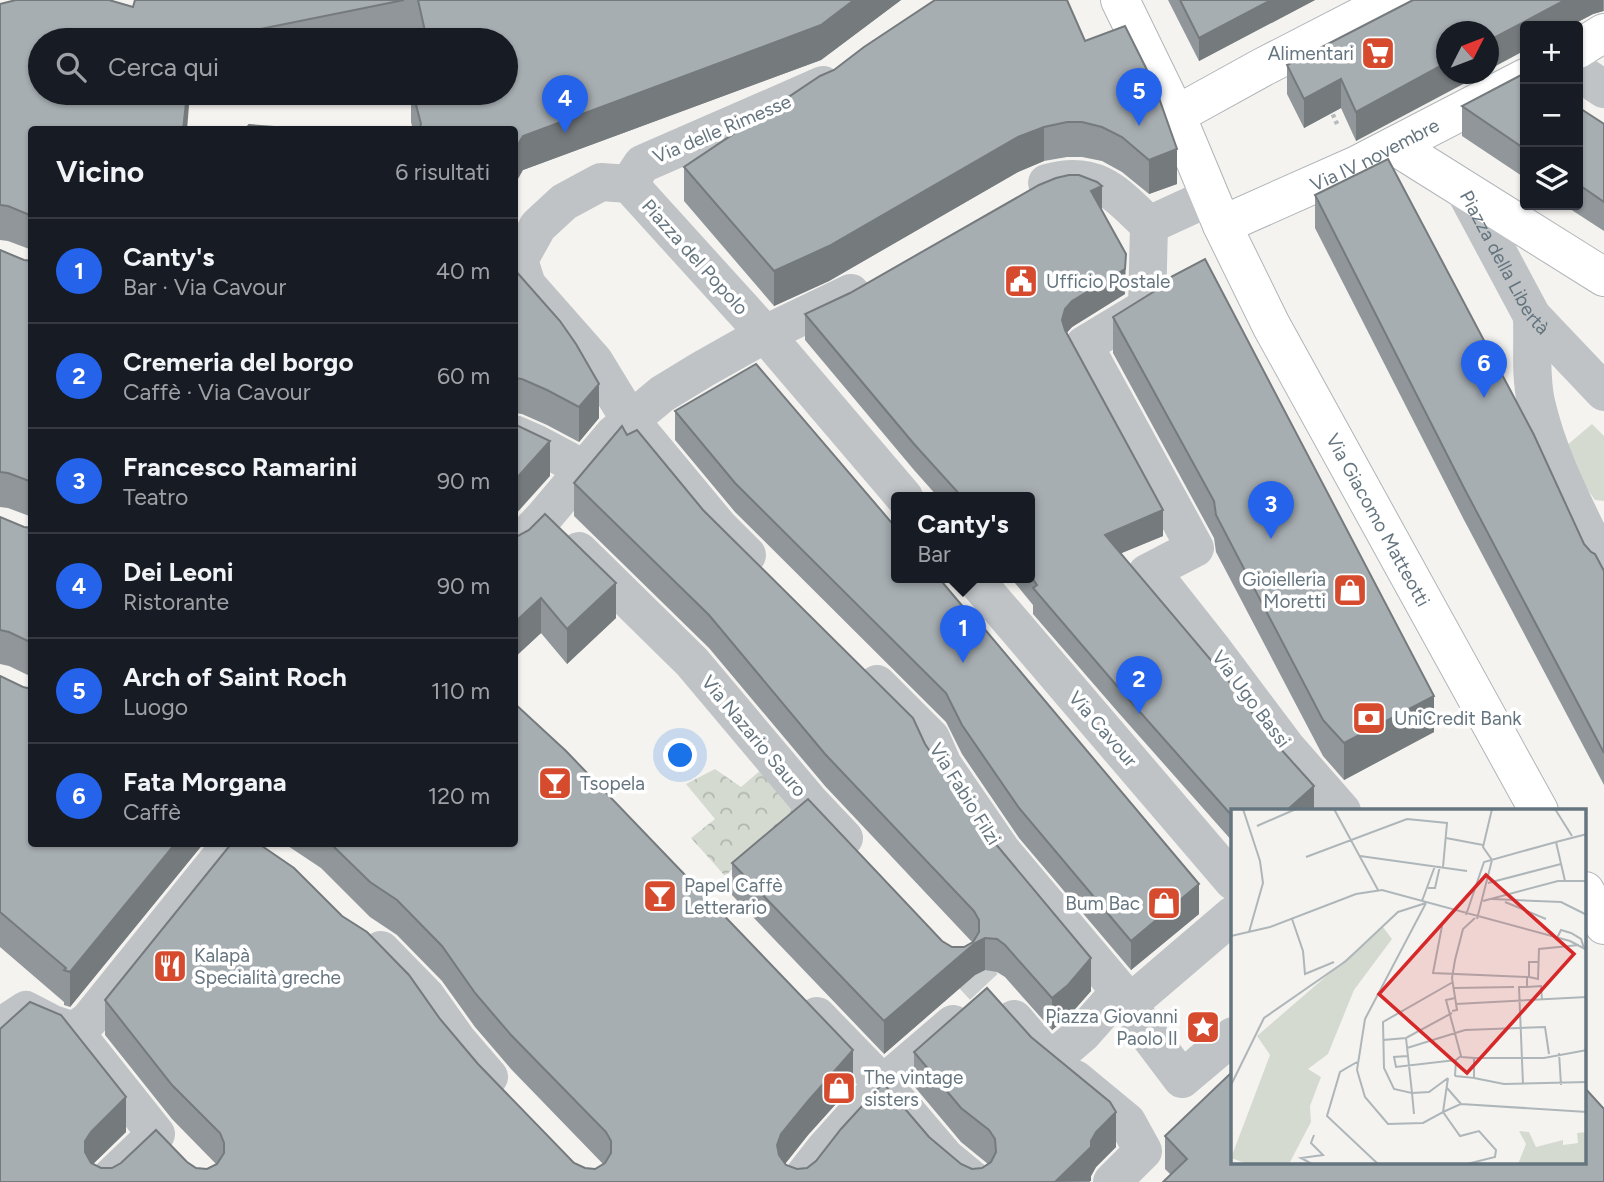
<!DOCTYPE html>
<html lang="it">
<head>
<meta charset="utf-8">
<style>
  body { margin:0; font-family:Figtree,sans-serif; background:#20242c; color:#f1f3f6 }
  .controls { position:absolute; right:21px; top:21px; display:grid; overflow:hidden; border-radius:7px; box-shadow:0 2px 5px #0004 }
  .controls button { width:63px; height:63px; display:grid; place-items:center; padding:0; border:0; border-bottom:2px solid #363941; background:#171b24; color:#f1f3f6; font:35px sans-serif }
  .compass { position:absolute; left:1436px; top:21px; width:63px; height:63px; border-radius:50%; background:#171b24; box-shadow:0 2px 5px #0004; rotate:48deg }
  .you { position:absolute; left:681px; top:756px; width:24px; height:24px; margin:-18px; border:5px solid #fff; border-radius:50%; background:#1a73e8; box-shadow:0 0 0 10px #1a73e833 }
  .badge { display:grid; place-items:center; width:46px; height:46px; border-radius:50%; background:#2563eb; color:#fff; font-size:23px; font-weight:700 }
  .pin { position:absolute; translate:-50% -58px; filter:drop-shadow(0 2px 4px #0008) }
  .pin::after { content:''; position:absolute; top:37px; width:24px; height:21px; background:inherit; clip-path:polygon(0 0,100% 0,50% 100%) }
  .popup { position:absolute; left:891px; top:492px; width:144px; height:91px; box-sizing:border-box; display:grid; place-content:center; border-radius:7px; background:#171b24; filter:drop-shadow(0 2px 5px #0005); font-size:23px; white-space:nowrap; color:#9ea1a6 }
  .popup b { font-size:26px; color:#f1f3f6 }
  .popup::after { content:''; position:absolute; left:50%; top:100%; margin-left:-14px; border:14px solid transparent; border-top-color:#171b24 }
  .list { margin:0; padding:0; list-style:none }
  h2 { display:flex; justify-content:space-between; align-items:center; height:91px; margin:0; padding:0 28px; font-size:30px }
  h2 small { font-size:23px; font-weight:400; color:#9ea1a6 }
  .list li { display:grid; grid-template-columns:46px 1fr auto; gap:21px; align-items:center; box-sizing:border-box; height:105px; padding:0 28px; border-top:2px solid #363941 }
  .list b { display:block; font-size:26px; white-space:nowrap }
  .list p { margin:0; font-size:23px; white-space:nowrap; color:#9ea1a6 }
  .list em { font-size:23px; font-style:normal; color:#9ea1a6 }
  .icon { flex:none; width:38px; height:38px; fill:none; stroke:currentColor; stroke-width:2; stroke-linecap:round; stroke-linejoin:round }
  .map { position:relative; flex:none; width:1604px; height:1182px; overflow:hidden }
  .search { position:absolute; background:#171b24; box-shadow:0 2px 5px #0004; left:28px; top:28px; width:490px; height:77px; display:flex; align-items:center; gap:18px; box-sizing:border-box; padding:0 24px; border-radius:38px; color:#9ea1a6; font-size:26px }
  .panel { position:absolute; background:#171b24; box-shadow:0 2px 5px #0004; left:28px; top:126px; width:490px; height:721px; border-radius:7px }
  .map>svg:first-child { display:block }
  .green { fill:#d5dad1 }
  .park { fill:url(#park-crowns) }
  .lines { fill:none; stroke-linecap:round; stroke-linejoin:round }
  .minor-tunnel { stroke:#c9cdce; stroke-width:38; stroke-dasharray:38 19; stroke-linecap:butt }
  .secondary-casing { stroke:#b0b5b8; stroke-width:40 }
  .path { stroke:#b7babc; stroke-width:4.5; stroke-dasharray:3.5 3.5; stroke-linecap:butt }
  .pedestrian { stroke:#bfc3c6; stroke-width:38 }
  .minor { stroke:#bfc3c6; stroke-width:38 }
  .secondary { stroke:#fff; stroke-width:38 }
  .wall { fill:#909699 }
  .shaded-wall { fill:#757a7d }
  .building { fill:#a7aeb2; stroke:#757a7d; stroke-width:2 }
  .labels { text-anchor:middle; dominant-baseline:central; stroke-width:7; stroke-linejoin:round; paint-order:stroke }
  .poi-label { font-size:19px; fill:#65757f; stroke:#fff; text-anchor:start }
  .street-label { font-size:19px; fill:#65757f; stroke:#fff }
  .inset-road { fill:none; stroke:#aeb6b9; stroke-width:2 }
  .view { fill:#d62828; fill-opacity:0.15; stroke:#d62828; stroke-width:3.5 }
  .inset-edge { fill:none; stroke:#65757f; stroke-width:3.5 }
</style>
</head>
<body>
<div class="map">
<svg width="1604" height="1182" viewBox="0 0 1604 1182">
  <defs>
    <pattern id="park-crowns" width="20" height="18" patternUnits="userSpaceOnUse" patternTransform="scale(1.75)"><rect width="20" height="18" fill="#d5dad1"/><path d="M2 6a3 3 0 1 1 6 0M12 15a3 3 0 1 1 6 0" fill="none" stroke="#b0b5af"/></pattern>
  </defs>
  <rect width="100%" height="100%" fill="#f4f3f0"/>
  <path class="green" d="M1592,424L1604,436V501L1595,500L1560,451Z"/>
  <path class="park" d="M715,769L741,787L762,769L797,810L725,876L691,838L715,819L686,784Z"/>
  <g class="lines">
    <path class="minor-tunnel" d="M958,959L986,989"/>
    <g class="secondary-casing">
      <g id="secondary">
        <path id="s2" d="M1120,0L1176,115L1222,225L1271,325L1539,811"/>
        <path d="M1578,49L1604,33"/>
        <path d="M1176,115L1263,67L1393,0"/>
        <path d="M1395,146L1604,277"/>
        <path id="s3" d="M1222,225L1357,165L1525,78"/>
        <path d="M1585,891L1604,925"/>
      </g>
    </g>
    <path class="path" d="M1330,108L1338,126"/>
    <g class="pedestrian">
      <path d="M1149,225L1147,307L1084,345L1195,548L1147,573L1162,585L1211,647L1286,747L1342,811"/>
      <path d="M765,334L904,497"/>
      <path d="M973,577L1233,881"/>
    </g>
    <g class="minor">
      <path d="M1578,72L1604,89"/>
      <path d="M1047,183C1096,169 1116,193 1149,225L1210,197"/>
      <path d="M629,184L642,164L823,85"/>
      <path id="s1" d="M1464,189L1532,316L1604,392"/>
      <path d="M1532,316C1533,344 1530,375 1536,402C1549,460 1579,514 1604,567"/>
      <path d="M514,434L537,444L584,469"/>
      <path d="M514,549L544,517L614,434L662,394L703,369L765,334L851,293"/>
      <path d="M579,551L692,662L809,801L844,838"/>
      <path d="M747,555L719,527L630,420L594,361L527,285L519,260L538,226L564,202L601,182L629,184L765,334"/>
      <path d="M877,684L931,738L943,765L1002,851L1120,991L1083,1033L1062,1051L1045,1055L1014,1019"/>
      <path d="M1233,915L1129,1004L1148,1034L1182,1079L1233,1036"/>
      <path d="M381,950L426,996L458,1041L489,1077"/>
      <path d="M817,1016L883,1084L946,1158L975,1182"/>
      <path d="M0,1027L26,1010L53,1024L74,1031L89,1020L231,844"/>
      <path d="M74,1031L156,1134L106,1182"/>
      <path d="M1075,1079L1127,1122L1143,1151L1112,1182"/>
      <path d="M799,1182L824,1150L883,1084L953,1024"/>
    </g>
    <use href="#secondary" class="secondary"/>
  </g>
  <g class="wall">
    <path d="M135,0H901L821,60L523,170L514,130H413L411,122V93H506V40H419L417,32L377,40H40L32,130V250L8,241L0,240V4L133,7Z"/>
    <path d="M1168,0H1315L1199,61Z"/>
    <path d="M1413,0H1604V11L1593,14L1488,70V32L1356,141L1341,108L1304,128L1287,94V65Z"/>
    <path d="M1085,41L1177,184L1149,194L1122,172L1102,161L1082,157H1067L1044,161L1018,172L829,281L774,306L684,201V167L834,70Z"/>
    <path d="M1525,73V178L1462,136V106Z"/>
    <path d="M1578,107L1604,124V231L1564,205H1578Z"/>
    <path d="M1315,195L1604,571V785L1463,518L1315,228Z"/>
    <path d="M1102,212L1125,294L1072,327L1066,333L1163,536L1121,553L1314,811H1233V842L1117,711L1033,614V605L1010,577H1030V497H938L914,470L805,340V314Z"/>
    <path d="M0,250L24,260L32,261V517L8,508L0,507Z"/>
    <path d="M514,269L599,418L579,442L547,425L522,414L514,413Z"/>
    <path d="M1113,317L1434,732L1344,780L1323,756L1216,552L1214,538L1113,353Z"/>
    <path d="M675,411L1199,914L1131,970L1019,838L962,754L946,722L735,512L675,440Z"/>
    <path d="M627,435L703,510L925,744L1091,991L1068,1017L1052,1030L1005,977L997,972L985,970L975,975L884,1054L732,895V863L942,941L952,947H964L972,942L825,786L709,648L574,516V483Z"/>
    <path d="M0,517L24,527L32,528V677L9,666L0,664Z"/>
    <path d="M514,538L616,618L567,664L541,633L514,658Z"/>
    <path d="M0,676L32,844H203L70,1007L64,1005V1002L0,947Z"/>
    <path d="M285,844H514L853,1085L808,1135L785,1164L797,1169L807,1168L929,1137L961,1164L972,1169L982,1168L988,1164L961,1142L914,1086V1052L1116,1147L1096,1167L1091,1176L1090,1182H0L126,1132L93,1164L101,1168H112L187,1162L196,1168L207,1169L216,1164L172,1119L105,1035V1000L440,1019L478,1064L574,1163L585,1168L595,1169L603,1164L511,1069L475,1027L442,981L397,935L370,917L321,868Z"/>
    <path d="M1604,1109L1171,1175L1165,1169V1136Z"/>
  </g>
  <g class="shaded-wall">
    <path d="M854,0H901L821,60L523,170L514,186V151L523,136Z"/>
    <path d="M1271,0H1315L1199,61V38Z"/>
    <path d="M1565,0H1603V11L1593,14L1570,26H1525V50L1488,70V41Z"/>
    <path d="M1446,63V74H1482L1356,141V112Z"/>
    <path d="M1341,79V108L1304,128V99Z"/>
    <path d="M187,93H190L187,130H183Z"/>
    <path d="M1044,127V161L1018,172L829,281L774,306V271L1018,137Z"/>
    <path d="M1177,149V184L1149,194V160Z"/>
    <path d="M1102,186V212L1091,191Z"/>
    <path d="M1126,254L1125,294L1072,327L1065,335L1062,320L1065,309L1072,301Z"/>
    <path d="M599,384V418L579,442V407Z"/>
    <path d="M550,441V476L514,516V481Z"/>
    <path d="M1163,510V536L1105,560V535Z"/>
    <path d="M616,583V618L567,664V629Z"/>
    <path d="M541,598V633L514,658V623Z"/>
    <path d="M1434,696V732L1344,780V743Z"/>
    <path d="M1314,786V811H1286Z"/>
    <path d="M175,844H203L70,1007V972Z"/>
    <path d="M1199,884V914L1131,970V941Z"/>
    <path d="M985,938V970L975,975L884,1054V1021L975,943Z"/>
    <path d="M1091,958V991L1068,1017L1052,1030V998Z"/>
    <path d="M853,1050V1085L808,1135L781,1169L777,1145L781,1134L808,1101Z"/>
    <path d="M126,1097V1132L91,1166L85,1182V1141L91,1132Z"/>
    <path d="M1116,1112V1147L1096,1167L1091,1176V1181L1055,1182L1091,1141L1096,1132Z"/>
  </g>
  <g class="building">
    <path d="M16,0H109L133,7L135,0H404L206,40H40V93H187L183,130H32V216L8,206L0,205V4Z"/>
    <path d="M418,0H854L821,25L523,136L514,151V130H419L421,124L413,93H506V40H427Z"/>
    <path d="M935,0H1067L1085,41L1125,26L1154,84L1177,149L1149,160L1122,137L1102,127L1082,122H1067L1044,127L1018,137L829,246L774,271L684,167L820,76L834,70L864,47Z"/>
    <path d="M1180,0H1271L1199,38Z"/>
    <path d="M1413,0H1565L1488,41V32H1446V63L1356,112L1341,79L1304,99L1287,65Z"/>
    <path d="M1525,73V149L1462,106Z"/>
    <path d="M1578,107L1604,124V202L1578,184Z"/>
    <path d="M249,125L274,127L277,130H245Z"/>
    <path d="M1388,159L1534,435L1584,544L1591,552L1595,554L1604,571V753L1463,486L1315,195Z"/>
    <path d="M1069,175H1079L1097,182L1102,186L1091,191L1126,254L1125,269L1072,301L1065,309L1062,320L1065,330L1163,510L1105,535L1227,679L1269,736L1314,786L1286,811H1233V817L1117,686L1033,588L1037,585L1030,575V497H962L914,444L805,314L850,293L1039,185L1056,178Z"/>
    <path d="M0,250L24,260L32,261V482L8,473L0,472Z"/>
    <path d="M1205,259L1434,696L1344,743L1323,720L1216,515L1214,501L1113,317L1158,289L1167,279Z"/>
    <path d="M514,269L560,321L576,344L599,384L579,407L547,390L522,379L514,378Z"/>
    <path d="M756,364L897,529V577H938L980,627L982,626L1199,884L1131,941L1019,808L962,725L946,693L735,483L675,411Z"/>
    <path d="M514,424L550,441L514,481Z"/>
    <path d="M622,426L627,435L637,430L703,510L913,718L925,744L984,830L1091,958L1068,985L1052,998L1005,945L997,939L985,938L975,943L884,1021L732,863L808,799L942,941L952,947H964L973,942L979,932V920L974,911L825,754L709,615L574,483Z"/>
    <path d="M545,514L616,583L567,629L541,598L514,623V538L529,530Z"/>
    <path d="M0,517L24,527L32,528V643L9,632L0,630Z"/>
    <path d="M0,676L23,687L32,689V844H175L70,972L64,970L66,968L0,912Z"/>
    <path d="M514,703L566,751L853,1050L808,1101L781,1134L777,1145L779,1155L786,1165L797,1169L807,1168L816,1161L841,1129L883,1083L929,1137L961,1164L972,1169L982,1168L991,1162L996,1152L995,1139L989,1130L961,1108L914,1052L987,988L1031,1037L1110,1102L1116,1112L1096,1132L1091,1141V1147L1055,1182H0V1029L30,1002L61,1015L126,1097L91,1132L85,1141V1152L91,1163L101,1168H112L121,1163L156,1130L187,1162L196,1168L207,1169L217,1164L224,1153V1143L220,1133L172,1085L105,1000L231,844H259L294,868L342,916L367,932L409,975L440,1019L478,1064L574,1163L585,1168L595,1169L605,1163L611,1153V1141L606,1132L511,1035L475,993L442,946L397,900L370,882L331,844H514Z"/>
    <path d="M1233,1071V1163H1585V1088L1604,1109V1182H1163L1187,1159L1165,1136Z"/>
  </g>
  <defs>
    <g id="supermarket-square" transform="scale(1.75)"><rect x="-9" y="-9" width="18" height="18" rx="4" fill="#d64b2e" stroke="#fff"/><path d="M-6-5.5h2.5l.6 2H6L4.5 2H-2.5L-4.4-4H-6ZM-1.5 3.2a1.3 1.3 0 1 0 .1 0ZM3 3.2a1.3 1.3 0 1 0 .1 0Z" fill="#fff"/></g>
    <g id="civic-square" transform="scale(1.75)"><rect x="-9" y="-9" width="18" height="18" rx="4" fill="#d64b2e" stroke="#fff"/><path d="M-.6-6.5H3V-4.5H.6V-3L4-1V1h2V6H-6V1h2V-1L-.6-3ZM-1.2 2.5V6h2.4V2.5Z" fill="#fff"/></g>
    <g id="shop-square" transform="scale(1.75)"><rect x="-9" y="-9" width="18" height="18" rx="4" fill="#d64b2e" stroke="#fff"/><path d="M-5-2.5h2.3a2.7 3.5 0 0 1 5.4 0H5L5.5 6h-11ZM-1.5-2.5h3a1.5 2.3 0 0 0-3 0Z" fill="#fff"/></g>
    <g id="bank-square" transform="scale(1.75)"><rect x="-9" y="-9" width="18" height="18" rx="4" fill="#d64b2e" stroke="#fff"/><path d="M-6-4H6V4H-6ZM0-2.3a2.3 2.3 0 1 0 0 4.6a2.3 2.3 0 1 0 0-4.6Z" fill="#fff"/></g>
    <g id="bar-square" transform="scale(1.75)"><rect x="-9" y="-9" width="18" height="18" rx="4" fill="#d64b2e" stroke="#fff"/><path d="M-6-5H6L.8 .8V4.5H3.5V6h-7V4.5H-.8V.8Z" fill="#fff"/></g>
    <g id="restaurant-square" transform="scale(1.75)"><rect x="-9" y="-9" width="18" height="18" rx="4" fill="#d64b2e" stroke="#fff"/><path d="M-5-6h1v4h1v-4h1v4h1v-4h1v5L-1.5 .5V6h-2V.5L-5-1ZM5-6V6H3V1.5H1.5Q1.5-4 5-6Z" fill="#fff"/></g>
    <g id="sight-square" transform="scale(1.75)"><rect x="-9" y="-9" width="18" height="18" rx="4" fill="#d64b2e" stroke="#fff"/><path d="M0-6L1.8-2.2L6-1.7L2.9 1.2L3.7 5.4L0 3.3L-3.7 5.4L-2.9 1.2L-6-1.7L-1.8-2.2Z" fill="#fff"/></g>
  </defs>
  <g fill-rule="evenodd">
    <use href="#supermarket-square" x="1378" y="53"/>
    <use href="#civic-square" x="1021" y="281"/>
    <use href="#shop-square" x="1350" y="590"/>
    <use href="#bank-square" x="1369" y="718"/>
    <use href="#bar-square" x="555" y="783"/>
    <use href="#bar-square" x="660" y="896"/>
    <use href="#shop-square" x="1164" y="903"/>
    <use href="#restaurant-square" x="170" y="966"/>
    <use href="#sight-square" x="1203" y="1027"/>
    <use href="#shop-square" x="839" y="1088"/>
  </g>
  <g class="labels">
    <g class="poi-label">
      <text x="1354" y="53" text-anchor="end">Alimentari</text>
      <text x="1046" y="281">Ufficio Postale</text>
      <text x="1326" y="579" text-anchor="end">Gioielleria<tspan x="1326" dy="22">Moretti</tspan></text>
      <text x="1394" y="718">UniCredit Bank</text>
      <text x="580" y="783">Tsopela</text>
      <text x="684" y="885">Papel Caffè<tspan x="684" dy="22">Letterario</tspan></text>
      <text x="1140" y="903" text-anchor="end">Bum Bac</text>
      <text x="194" y="955">Kalapà<tspan x="194" dy="22">Specialità greche</tspan></text>
      <text x="1178" y="1016" text-anchor="end">Piazza Giovanni<tspan x="1178" dy="22">Paolo II</tspan></text>
      <text x="864" y="1077">The vintage<tspan x="864" dy="22">sisters</tspan></text>
    </g>
    <g class="street-label">
      <text transform="translate(722 129) rotate(-23)">Via delle Rimesse</text>
      <text stroke="none"><textPath href="#s3" startOffset="168">Via IV novembre</textPath></text>
      <text transform="translate(695 257) rotate(48)">Piazza del Popolo</text>
      <text stroke="none"><textPath href="#s1" startOffset="84">Piazza della Libertà</textPath></text>
      <text stroke="none"><textPath href="#s2" startOffset="581">Via Giacomo Matteotti</textPath></text>
      <text transform="translate(1251 699) rotate(53)">Via Ugo Bassi</text>
      <text transform="translate(1103 729) rotate(49)">Via Cavour</text>
      <text transform="translate(754 736) rotate(50)">Via Nazario Sauro</text>
      <text transform="translate(965 794) rotate(58)">Via Fabio Filzi</text>
    </g>
  </g>
  <g transform="translate(1231 809)">
    <rect width="355" height="355" fill="#f4f3f0"/>
    <path d="M152,118L161,130L123,181L97,245L77,260L90,268L79,297L80,313L58,355H17L0,349L39,246L26,227ZM288,322L298,323L305,338L332,331V336L347,334L346,324L355,323V355H287L295,335Z" fill="#d5dad1"/>
    <path class="inset-road" d="M12,0L29,52L32,74L18,123M103,0L147,81M324,0L341,27M26,17L65,0M215,29L252,36M325,33L356,25M129,47L236,62M75,48L176,10L216,14L212,58M261,51L252,38L261,0M257,74L330,55M197,79H204L209,57M261,90L330,93L356,106M191,92L204,57M252,92L327,72H356M274,93L315,110M195,94L134,210L126,261L134,288L157,315L192,314L212,303L229,327L248,322L265,341L264,348L236,355M235,106L253,53L325,33L334,72M61,110L72,142L74,165L103,153M246,110L261,51M211,117L202,164L296,168V178H288L292,275M0,127L39,118L125,85L151,81L339,132L356,141M326,129L330,121L340,124L350,130L353,139M307,153H298V168L307,170L308,140L348,136M296,178L310,177L311,191M223,179L283,178M224,189L215,191L230,247L225,251L224,267M225,195L356,188M221,202L226,201L221,169L224,151L232,120L244,109M175,229L181,284L198,283L217,269M152,231L175,229L221,204M176,239L234,221L314,218L318,245M328,244L330,276M176,247L163,248L165,258L225,251M243,249H313L356,241M126,253L109,263L96,307L147,355M224,267L243,269V249L230,248M243,269L273,275L356,273M0,276L33,209L115,152L167,103L195,94M216,279L230,295L212,303L217,269M230,295L356,303M183,305L181,284L163,280L153,259L152,213L222,173M81,355L70,349L92,346L80,334L83,326"/>
    <path class="view" d="M255,66L343,145L236,264L148,185Z"/>
    <rect width="355" height="355" class="inset-edge"/>
  </g>
</svg>
<div class="controls">
<button>+</button>
<button>−</button>
<button><svg class="icon" aria-label="layers" viewBox="0 0 24 24"><path d="M12 4l9 5-9 5-9-5zM3 14l9 5 9-5"/></svg></button>
</div>
<svg class="compass" viewBox="-18 -18 36 36"><path d="M0-13l5 13h-10z" fill="#e53935"/><path d="M0 13l5-13h-10z" fill="#9ea1a6"/></svg>
<div class="you"></div>
<div class="pin badge" style="left:963px;top:663px">1</div>
<div class="popup"><b>Canty's</b>Bar</div>
<div class="pin badge" style="left:1139px;top:714px">2</div>
<div class="pin badge" style="left:1271px;top:539px">3</div>
<div class="pin badge" style="left:565px;top:133px">4</div>
<div class="pin badge" style="left:1139px;top:126px">5</div>
<div class="pin badge" style="left:1484px;top:398px">6</div>
<div class="search"><svg class="icon" aria-label="search" viewBox="0 0 24 24"><circle cx="10" cy="10" r="6"/><path d="M15 15l6 6"/></svg>Cerca qui</div>
<section class="panel">
<h2>Vicino<small>6 risultati</small></h2>
<ul class="list">
<li><span class="badge">1</span><div><b>Canty's</b><p>Bar · Via Cavour</p></div><em>40 m</em></li>
<li><span class="badge">2</span><div><b>Cremeria del borgo</b><p>Caffè · Via Cavour</p></div><em>60 m</em></li>
<li><span class="badge">3</span><div><b>Francesco Ramarini</b><p>Teatro</p></div><em>90 m</em></li>
<li><span class="badge">4</span><div><b>Dei Leoni</b><p>Ristorante</p></div><em>90 m</em></li>
<li><span class="badge">5</span><div><b>Arch of Saint Roch</b><p>Luogo</p></div><em>110 m</em></li>
<li><span class="badge">6</span><div><b>Fata Morgana</b><p>Caffè</p></div><em>120 m</em></li>
</ul>
</section>
</div>
</body>
</html>
